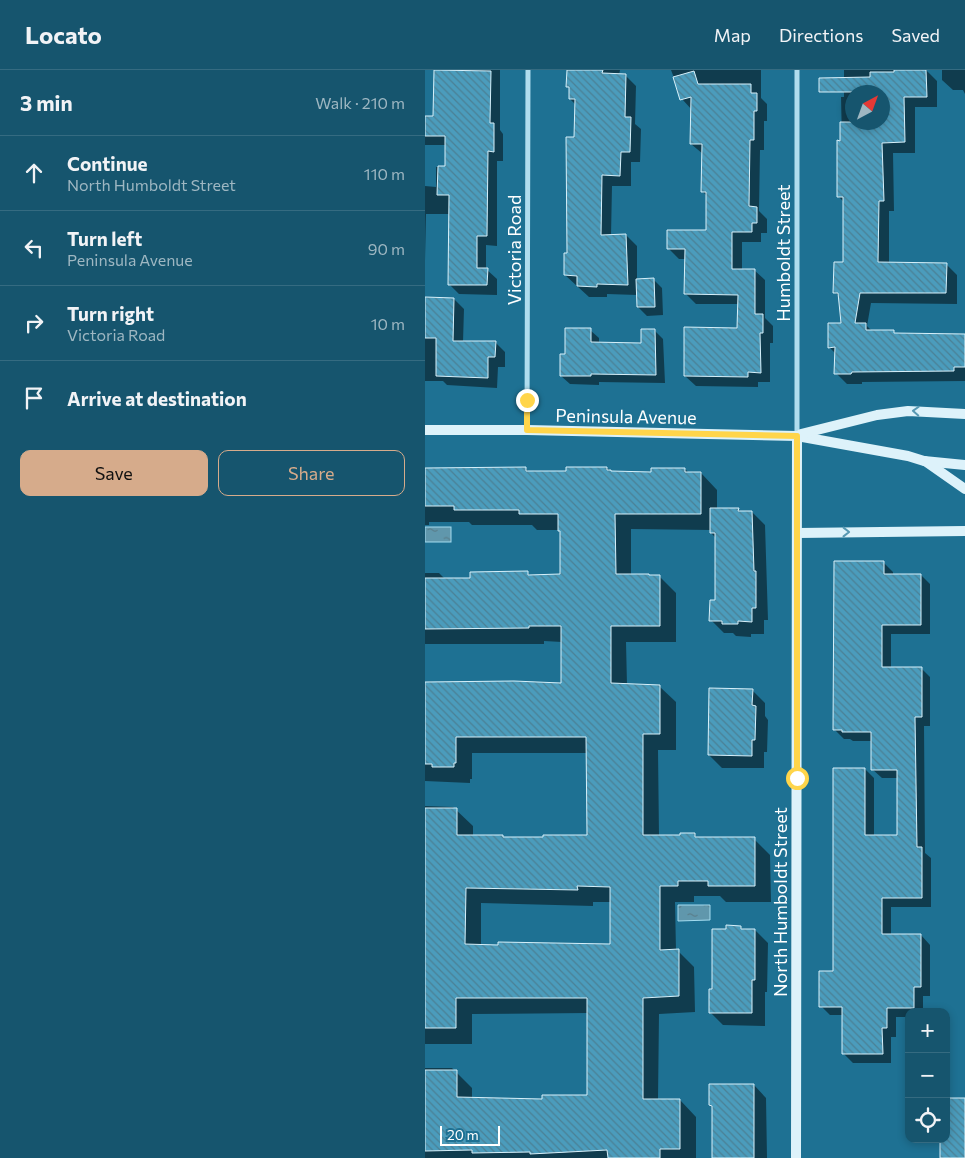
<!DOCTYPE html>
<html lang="en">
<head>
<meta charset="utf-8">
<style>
  body { margin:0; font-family:Commissioner,sans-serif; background:#1f5b73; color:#f1f3f6 }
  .controls { position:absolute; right:15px; bottom:15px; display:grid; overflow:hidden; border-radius:10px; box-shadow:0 2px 8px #0003 }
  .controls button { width:45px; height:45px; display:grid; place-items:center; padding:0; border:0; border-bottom:1px solid #356b81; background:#16556e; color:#f1f3f6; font:25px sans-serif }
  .compass { position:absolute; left:420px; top:15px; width:45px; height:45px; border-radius:50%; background:#16556e; box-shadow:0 2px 8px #0003; rotate:41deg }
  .scale { position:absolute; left:15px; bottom:12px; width:60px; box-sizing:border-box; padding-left:5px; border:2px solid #fff; border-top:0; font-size:14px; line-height:18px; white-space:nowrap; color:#fff; -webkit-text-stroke:4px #1e7193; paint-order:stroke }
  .stop { position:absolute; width:15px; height:15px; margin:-11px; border:4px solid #ffd54a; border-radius:50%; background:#fff }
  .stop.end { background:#ffd54a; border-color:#fff; box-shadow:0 1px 5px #0008 }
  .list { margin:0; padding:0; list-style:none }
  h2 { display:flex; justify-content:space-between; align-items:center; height:65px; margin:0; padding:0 20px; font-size:21px }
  h2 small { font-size:16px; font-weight:400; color:#9eb7c2 }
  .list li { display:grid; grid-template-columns:32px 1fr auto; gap:15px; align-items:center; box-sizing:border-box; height:75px; padding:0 20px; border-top:1px solid #356b81 }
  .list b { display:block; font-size:19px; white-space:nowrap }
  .list p { margin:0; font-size:16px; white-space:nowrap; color:#9eb7c2 }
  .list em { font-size:16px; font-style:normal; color:#9eb7c2 }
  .actions { display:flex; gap:10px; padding:15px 20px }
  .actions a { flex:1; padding:11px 0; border:1px solid #d6ab8b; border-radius:10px; text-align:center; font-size:18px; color:#d6ab8b }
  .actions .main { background:#d6ab8b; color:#111 }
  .icon { flex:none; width:28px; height:28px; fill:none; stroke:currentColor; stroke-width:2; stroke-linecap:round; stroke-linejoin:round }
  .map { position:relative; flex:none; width:540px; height:1088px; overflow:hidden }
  header { display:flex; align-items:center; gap:30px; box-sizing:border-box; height:70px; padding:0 25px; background:#16556e; border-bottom:1px solid #356b81 }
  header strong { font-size:24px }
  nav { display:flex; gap:28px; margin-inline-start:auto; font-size:18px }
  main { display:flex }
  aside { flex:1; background:#16556e }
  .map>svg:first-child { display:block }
  .water { fill:url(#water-ripples); stroke:#a4dcf0 }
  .shadow { fill:#0007; fill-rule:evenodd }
  .building { fill:url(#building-back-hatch); stroke:#d7f0fa; fill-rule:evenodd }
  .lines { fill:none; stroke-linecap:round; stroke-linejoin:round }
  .street { stroke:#b0ddee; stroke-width:5 }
  .secondary { stroke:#ddf2fa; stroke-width:10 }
  .oneway { stroke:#5798b2 }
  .route { stroke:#ffd54a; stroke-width:6 }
  .labels { text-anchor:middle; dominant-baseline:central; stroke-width:4; stroke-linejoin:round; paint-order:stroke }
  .street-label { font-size:18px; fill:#fff; stroke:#1e7193 }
</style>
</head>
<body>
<header>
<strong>Locato</strong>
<nav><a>Map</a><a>Directions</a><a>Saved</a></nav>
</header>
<main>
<aside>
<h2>3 min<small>Walk · 210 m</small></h2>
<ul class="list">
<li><svg class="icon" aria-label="ahead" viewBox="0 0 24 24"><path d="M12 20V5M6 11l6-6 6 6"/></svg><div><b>Continue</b><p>North Humboldt Street</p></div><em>110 m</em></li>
<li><svg class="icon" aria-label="left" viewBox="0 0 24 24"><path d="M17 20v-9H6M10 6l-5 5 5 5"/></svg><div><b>Turn left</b><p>Peninsula Avenue</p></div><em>90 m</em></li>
<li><svg class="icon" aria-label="right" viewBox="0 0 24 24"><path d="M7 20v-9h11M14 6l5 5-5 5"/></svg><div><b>Turn right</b><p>Victoria Road</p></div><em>10 m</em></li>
<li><svg class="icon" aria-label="arrive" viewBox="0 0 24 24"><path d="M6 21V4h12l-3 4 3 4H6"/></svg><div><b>Arrive at destination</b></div></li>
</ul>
<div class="actions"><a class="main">Save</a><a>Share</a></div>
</aside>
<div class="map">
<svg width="540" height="1088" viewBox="0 0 540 1088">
  <defs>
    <pattern id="water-ripples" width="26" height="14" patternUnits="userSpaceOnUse" patternTransform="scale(1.25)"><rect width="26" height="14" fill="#6097ac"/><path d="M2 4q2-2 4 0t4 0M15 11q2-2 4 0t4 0" fill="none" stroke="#597d8a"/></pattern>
    <pattern id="building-back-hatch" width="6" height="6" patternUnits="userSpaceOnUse" patternTransform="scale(1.25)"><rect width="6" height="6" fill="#4b9cbc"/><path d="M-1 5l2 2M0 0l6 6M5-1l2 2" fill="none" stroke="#4b8095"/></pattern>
  </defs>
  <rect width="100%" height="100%" fill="#1e7193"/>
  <g class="water">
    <rect x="0" y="457" width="26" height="15"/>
    <path d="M253,835H285V850L253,851Z"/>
  </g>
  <g class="shadow">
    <path d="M32,0H75V60L78,64V91H72V176L61,175V199L72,209V225L34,224L24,214L25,144H1L0,191V116L11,117V97H21V75H0V47H10Z"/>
    <path d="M143,0H195L194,5H200L211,16L210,54L216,59L215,92H206V116H187L186,166L201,165L212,176V210L228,209L237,218L238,245L222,246L213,237L212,225L182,224V227H164L140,205L144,184L151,35L145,29V19L143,16Z"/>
    <path d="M246,0H336V28L342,34V51H339V80H335L334,141L342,149V163H336V172H317V200H329L340,210V248L348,256V273H345V312H333V317L271,316L260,306L313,260L314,234H271L261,224V189H254L243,178L282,161V126L278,122V84L266,74L267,40L257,29Z"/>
    <path d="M419,0H501L512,11V37H490V83H468L469,141H464V193L521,194L532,205V234L446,233L442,256L447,261H468L471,264L540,265V311L437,312V314H422L411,303V284L404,277L418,254L415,227L410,222L419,193V132L413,126L417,72L416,27H419ZM428,22H458V52H428Z"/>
    <path d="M517,0H540V24L538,20H528L517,10Z"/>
    <path d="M0,229H29L39,239L38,272H70L80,282V297H73L72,318L22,315L18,311H0Z"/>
    <path d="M165,260L174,268V273L218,274L230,261L238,269L240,313L174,312V315L145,314L136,306L141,285Z"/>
    <path d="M182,398L187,402L227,403L260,399L264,403H276L292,420V439H313L316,442H327L340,455L343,550H339V564H326V567L311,566L308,563H299L286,550L291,531V468L286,463V460L206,459V505L235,507L251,523V572H201L202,615L234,616L251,632V680H233L234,766L269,764L273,769H329L345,785L346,832H301L295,826H269V832H250L251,881H253L269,897L270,942L234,944L233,1030H255L271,1047V1088H0V998H27L47,1018V1028L118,1030L164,1026V943L47,944V974H0V736L28,737L48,756V767H78L79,768L163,766V683H47V709H45V713L0,711V613L137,614V572L119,571V574H0V503H14L20,509H47L102,503L106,506H136V463L133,460H112L107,455H47L44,452H4V455H0V399H101L104,402H137ZM168,832H186V875L56,876V833L168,836Z"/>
    <path d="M459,493L468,502V505H496L505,514V564H466V598H496L505,607V656H499L500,783L506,788V837H466V865H496L505,875V926H498V942H484V947H471V967H466V993H428L419,984V945H405L396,936L409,902L440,699L449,708V766H473V708H457L447,699V671H428L425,669H419L409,659Z"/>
    <path d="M327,620L340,633V646L343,650L342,682H339V698H297L284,685Z"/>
    <path d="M315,857L319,860H330L343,873L342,922H340V956L298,955L285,942L288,920L302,860Z"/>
    <path d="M329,1015L341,1028L342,1088H288V1038L285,1035Z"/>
  </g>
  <g class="building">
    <path d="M9,0L66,1L65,53H69V82L63,81L62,166H52V198H63L62,215H23L24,125H12L13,96H20V66H0V46H8Z"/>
    <path d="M142,0H178L177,3L201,4L200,47H206L205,82H196L195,106L177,105L176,165L201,164L203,215L172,214V217L152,216V206L139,205V183H142L141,67H149L150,29H144V17H141Z"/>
    <path d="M469,0H501L502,27H479L480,72L457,73L459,131H454L453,192L522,193L521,223H435L430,253H441V260H469V263L540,264V297H529V301L427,302L426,304H409L410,277L403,278V253H416L413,223H408L409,192H418V127H412V70L415,71V52H458V22H394V8L445,7V2H469Z"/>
    <path d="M269,1L273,14H326V23H332V41H329V70H325L324,136L332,137V153H327V162H307V199H330V244H338V263H335L336,303L323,302V307L259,306V257L312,258L313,225L259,224L260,179H242V160H281V122H276L277,74H265L266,27L255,30L248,7Z"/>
    <path d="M229,208L230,237H212L211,209Z"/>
    <path d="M0,227L29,228L28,271H71L70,287H63V308L11,306V268H0Z"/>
    <path d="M140,258H166V272L216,273V259H230L231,305L166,304V306H135V284H140Z"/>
    <path d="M101,397V401H141V397H182V400H186V401L226,402V398H260V402H276V444H190L191,504H224V505H235V556H186V613L235,615V664H218V765H255V763H270V767H330V816H283V811H253V816H235V880L254,879V926L218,928V1029H255V1079H235V1088H183L182,1080L105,1084V1082L47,1083V1080L0,1081V1000H32V1027L117,1029V1025H162V928H31V958H0V738H32V765H78V767H118V765H162L161,667H31V693H29V697H7V694H0V612L89,611L136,613V556H104V558L0,559V508H45V502L103,501V505L135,504V461H133V444H94V440H29V436H0V398ZM152,816L185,817V874L73,872V875L40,874L41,818L153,820Z"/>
    <path d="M285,438H314L313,441H327L329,501H331V538H327V552L313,551V554H297V551H284L285,530H290V463H285Z"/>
    <path d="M409,491H459V504H496V555H457V597H497V647H490L492,777H497V828H457V864H496V917H489V938H462V958H457L458,984H417V937H394V901H408V698H440V765H472V700H446V662H417V660H408Z"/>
    <path d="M284,618L328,619L327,635L331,636L330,670H327V686L283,685Z"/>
    <path d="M301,855L316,856V859H330V910H327V943H284V919H287V859H301Z"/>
    <path d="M284,1014H329V1088H287V1036L284,1035Z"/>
    <path d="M521,1028H540V1088H515V1069H521Z"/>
  </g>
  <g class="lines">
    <g class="street">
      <path d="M102,360L103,0"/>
      <path d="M372,366V0"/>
    </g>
    <g class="secondary">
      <path d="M0,360H102L372,366L483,386L499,391L540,395"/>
      <path d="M376,364L452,345L483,341L540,344"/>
      <path d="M500,391L540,419"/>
      <path d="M373,463L540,461"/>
      <path d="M371,1088L372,366"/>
    </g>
  </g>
  <defs><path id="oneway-chevron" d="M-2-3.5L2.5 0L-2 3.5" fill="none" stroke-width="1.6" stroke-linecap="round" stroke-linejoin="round" transform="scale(1.25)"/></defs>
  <g class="oneway">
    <use href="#oneway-chevron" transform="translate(491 341) rotate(-177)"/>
    <use href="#oneway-chevron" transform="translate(421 462)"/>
  </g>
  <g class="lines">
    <path class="route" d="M102,330V360L372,366V708"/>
  </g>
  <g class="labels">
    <g class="street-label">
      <text transform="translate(89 180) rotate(-90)">Victoria Road</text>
      <text transform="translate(358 183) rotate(-90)">Humboldt Street</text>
      <text transform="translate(201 346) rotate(1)">Peninsula Avenue</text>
      <text transform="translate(355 832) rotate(-90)">North Humboldt Street</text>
    </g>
  </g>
</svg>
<div class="controls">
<button>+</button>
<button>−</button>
<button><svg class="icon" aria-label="locate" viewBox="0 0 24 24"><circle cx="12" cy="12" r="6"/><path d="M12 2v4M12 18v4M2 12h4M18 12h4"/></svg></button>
</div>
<svg class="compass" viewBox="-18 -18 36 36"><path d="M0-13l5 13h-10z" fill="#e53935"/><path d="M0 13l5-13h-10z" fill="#9eb7c2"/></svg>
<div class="scale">20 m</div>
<div class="stop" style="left:372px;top:708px"></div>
<div class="stop end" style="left:102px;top:330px"></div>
</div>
</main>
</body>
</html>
